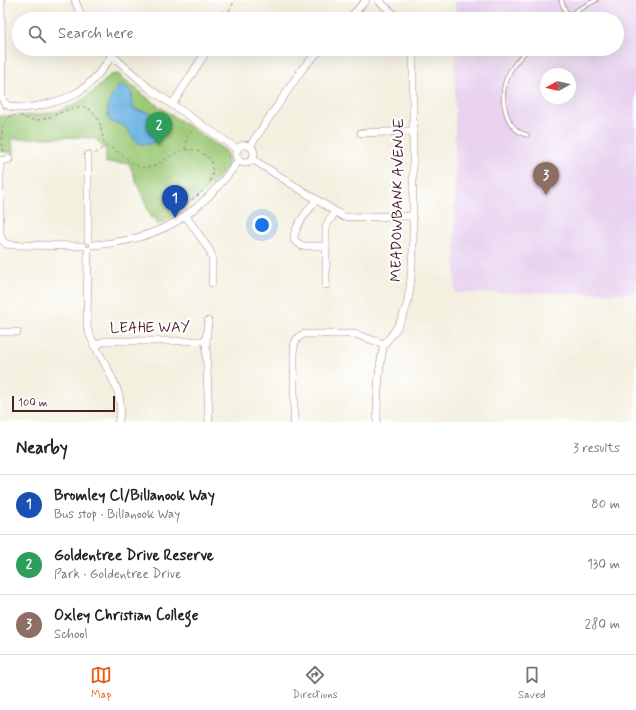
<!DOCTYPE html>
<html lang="en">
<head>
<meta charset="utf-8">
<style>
  body { margin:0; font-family:Mynerve,sans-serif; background:#f2f2f2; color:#222 }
  .compass { position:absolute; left:540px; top:68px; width:36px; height:36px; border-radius:50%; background:#fff; box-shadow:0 4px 16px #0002; rotate:262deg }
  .scale { position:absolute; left:12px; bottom:10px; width:103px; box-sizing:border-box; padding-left:4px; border:2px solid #4a1f2b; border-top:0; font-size:11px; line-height:14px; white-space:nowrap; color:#4a1f2b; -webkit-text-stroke:3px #fff; paint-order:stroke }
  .you { position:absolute; left:262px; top:225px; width:14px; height:14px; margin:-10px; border:3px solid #fff; border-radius:50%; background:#1a73e8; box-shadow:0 0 0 6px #1a73e833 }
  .badge { display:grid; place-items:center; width:26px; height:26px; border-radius:50%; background:#ea580c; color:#fff; font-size:13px; font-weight:700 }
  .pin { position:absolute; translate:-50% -33px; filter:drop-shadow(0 1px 2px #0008) }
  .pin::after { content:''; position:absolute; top:21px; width:14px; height:12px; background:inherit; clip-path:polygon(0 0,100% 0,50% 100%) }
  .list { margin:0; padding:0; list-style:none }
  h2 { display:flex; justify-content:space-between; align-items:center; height:52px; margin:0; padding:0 16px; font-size:17px }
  h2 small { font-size:13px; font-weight:400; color:#767676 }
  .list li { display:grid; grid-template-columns:26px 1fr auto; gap:12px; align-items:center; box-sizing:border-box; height:60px; padding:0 16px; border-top:1px solid #e0e0e0 }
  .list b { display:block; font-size:15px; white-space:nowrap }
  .list p { margin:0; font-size:13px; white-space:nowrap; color:#767676 }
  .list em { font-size:13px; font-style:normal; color:#767676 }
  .icon { flex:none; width:22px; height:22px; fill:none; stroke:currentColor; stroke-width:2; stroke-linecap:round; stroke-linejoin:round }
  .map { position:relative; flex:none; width:636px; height:422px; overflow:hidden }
  .search { position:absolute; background:#fff; box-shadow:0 4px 16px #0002; left:12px; right:12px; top:12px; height:44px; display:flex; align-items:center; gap:10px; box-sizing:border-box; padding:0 14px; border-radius:22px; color:#767676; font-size:15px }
  .sheet { height:232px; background:#fff }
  nav { display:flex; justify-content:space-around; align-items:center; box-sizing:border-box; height:56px; border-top:1px solid #e0e0e0; background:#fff; font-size:11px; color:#767676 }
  nav a { display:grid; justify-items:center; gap:2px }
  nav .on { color:#ea580c }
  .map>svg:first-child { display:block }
  .built { fill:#e8d2ef; fill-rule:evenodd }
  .green { fill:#9cc977; stroke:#737451 }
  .water { fill:#6ab4e2; stroke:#5a6a86 }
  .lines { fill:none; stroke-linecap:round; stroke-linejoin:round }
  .lane-casing { stroke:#9f8886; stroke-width:5 }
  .street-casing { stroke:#9f8886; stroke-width:8 }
  .path { stroke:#9f8886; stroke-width:1; stroke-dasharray:3 3; stroke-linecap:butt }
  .lane { stroke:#fff; stroke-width:3.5 }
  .street { stroke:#fff; stroke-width:7 }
  .labels { text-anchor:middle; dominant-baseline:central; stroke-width:4; stroke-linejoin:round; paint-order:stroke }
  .street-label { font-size:15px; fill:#4a1f2b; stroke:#fff }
</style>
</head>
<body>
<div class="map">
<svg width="636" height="422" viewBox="0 0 636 422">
  <rect width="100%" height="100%" fill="#fff"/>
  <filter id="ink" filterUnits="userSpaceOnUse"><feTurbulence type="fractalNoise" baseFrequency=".025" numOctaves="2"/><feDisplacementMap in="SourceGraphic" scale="8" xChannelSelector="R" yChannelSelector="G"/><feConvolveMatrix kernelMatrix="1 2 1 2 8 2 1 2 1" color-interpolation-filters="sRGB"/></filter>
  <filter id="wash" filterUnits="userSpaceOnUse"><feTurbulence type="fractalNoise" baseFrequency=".012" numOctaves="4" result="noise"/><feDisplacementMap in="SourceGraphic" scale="16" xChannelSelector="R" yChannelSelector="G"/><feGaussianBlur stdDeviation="0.9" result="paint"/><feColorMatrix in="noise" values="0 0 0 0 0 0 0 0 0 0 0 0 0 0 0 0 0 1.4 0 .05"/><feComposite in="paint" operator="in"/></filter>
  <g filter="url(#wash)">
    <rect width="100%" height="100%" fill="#f4f0e0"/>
    <path class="built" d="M455,0H636V293H455V49H617V19H455ZM546,74H570V98H546Z"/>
    <path class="green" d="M118,74L155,104L226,151L229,165C209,190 186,209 158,225L155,217L151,218L129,163H106V150L96,139L80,137L12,139L13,153L0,151V116C50,116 75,114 110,75Z"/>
    <path class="water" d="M120,84C138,92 129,96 134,109L158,115L163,125L161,136C154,144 143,149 134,139C130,135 129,130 124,127C121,124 114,123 110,121C103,109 111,94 120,84Z"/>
  </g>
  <g filter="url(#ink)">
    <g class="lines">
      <g class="lane-casing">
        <g id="lane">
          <path d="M561,0L567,15"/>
          <path d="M561,19L596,0"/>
          <path d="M527,135C505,130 499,97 507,77C512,66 520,57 528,49"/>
        </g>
      </g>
      <g class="street-casing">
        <g id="street">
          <path d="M1,0L2,97C3,101 4,104 9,106C25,112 64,101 78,92C93,83 102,69 112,56"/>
          <path d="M75,0L82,19"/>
          <path d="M378,0L399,19"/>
          <path d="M222,15L225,19"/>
          <path d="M349,19L366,0"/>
          <path d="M105,49L150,89L237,149"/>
          <path d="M172,105L208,49"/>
          <path d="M361,133L413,131"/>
          <circle cx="245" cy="154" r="9"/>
          <path d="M250,146L303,68L321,49"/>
          <path d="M88,155V240"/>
          <path d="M252,159L344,217L413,216"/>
          <path d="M0,161V233L2,240"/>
          <path d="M0,161L9,159"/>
          <path d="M316,200C309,210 293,227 294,240L302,246H326"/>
          <path d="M186,216L210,251L212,258V283"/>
          <path d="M2,240L6,244L13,245L83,246"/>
          <path d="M93,245C160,240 200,215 239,160"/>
          <path d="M88,250L87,327C95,355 130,391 118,422"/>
          <path d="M326,285V226L335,212"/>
          <path d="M208,321L206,341L209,422"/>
          <path d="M0,332H17"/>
          <path d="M384,344C412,315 410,289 413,250V49"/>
          <path d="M94,346L105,341H206"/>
          <path d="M294,422V349C294,341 297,337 304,334H355L384,344"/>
          <path d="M377,422C377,395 378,370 384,344"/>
        </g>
      </g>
      <g class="path">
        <path d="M229,11L235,0"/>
        <path d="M20,115C47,135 77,88 96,116C102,124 101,136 105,145C111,148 116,150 121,154C128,158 133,166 141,167C169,171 178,131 211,160L213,173L209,184"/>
        <path d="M185,149L187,138L194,127"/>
        <path d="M4,152C1,141 0,116 15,115"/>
        <path d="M95,154L105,146"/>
        <path d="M192,200L203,191"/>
      </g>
      <use href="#lane" class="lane"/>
      <use href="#street" class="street"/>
    </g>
  </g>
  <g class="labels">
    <g class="street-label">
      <text transform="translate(398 200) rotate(-89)">MEADOWBANK AVENUE</text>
      <text transform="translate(150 328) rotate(-1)">LEAHE WAY</text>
    </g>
  </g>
</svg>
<svg class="compass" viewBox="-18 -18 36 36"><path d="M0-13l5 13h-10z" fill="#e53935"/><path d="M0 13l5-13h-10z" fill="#767676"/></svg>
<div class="scale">100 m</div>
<div class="you"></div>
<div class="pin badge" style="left:175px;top:218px;background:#1a4fb4">1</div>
<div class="pin badge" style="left:159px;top:145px;background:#2e9e5b">2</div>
<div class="pin badge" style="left:546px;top:195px;background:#8d6e63">3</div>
<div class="search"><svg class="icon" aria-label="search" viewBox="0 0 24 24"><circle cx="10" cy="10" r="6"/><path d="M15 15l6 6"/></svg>Search here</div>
</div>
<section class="sheet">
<h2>Nearby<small>3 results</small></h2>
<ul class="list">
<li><span class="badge" style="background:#1a4fb4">1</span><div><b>Bromley Cl/Billanook Way</b><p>Bus stop · Billanook Way</p></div><em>80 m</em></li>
<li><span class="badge" style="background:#2e9e5b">2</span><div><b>Goldentree Drive Reserve</b><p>Park · Goldentree Drive</p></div><em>130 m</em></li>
<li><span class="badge" style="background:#8d6e63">3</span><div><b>Oxley Christian College</b><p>School</p></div><em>280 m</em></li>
</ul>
</section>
<nav>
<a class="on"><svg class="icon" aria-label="map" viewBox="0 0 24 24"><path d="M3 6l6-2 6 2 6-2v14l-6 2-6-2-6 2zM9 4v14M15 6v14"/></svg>Map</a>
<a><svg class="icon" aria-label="directions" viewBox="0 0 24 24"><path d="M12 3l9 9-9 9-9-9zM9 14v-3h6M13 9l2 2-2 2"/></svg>Directions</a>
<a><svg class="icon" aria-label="saved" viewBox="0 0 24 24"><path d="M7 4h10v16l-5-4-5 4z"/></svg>Saved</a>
</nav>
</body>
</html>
